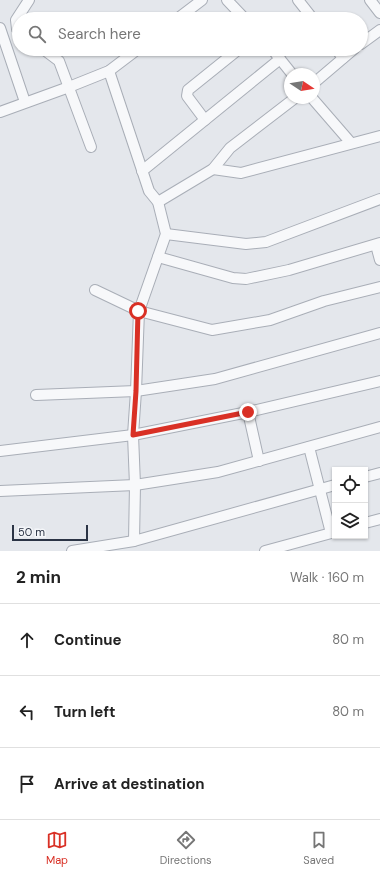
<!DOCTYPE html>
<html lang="en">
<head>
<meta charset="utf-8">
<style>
  body { margin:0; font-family:"DM Sans",sans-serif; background:#f2f2f2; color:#222 }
  .controls { position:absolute; right:12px; bottom:12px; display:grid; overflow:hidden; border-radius:0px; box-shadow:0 1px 3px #0004 }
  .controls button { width:36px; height:36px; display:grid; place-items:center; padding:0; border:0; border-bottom:1px solid #e0e0e0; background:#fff; color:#222; font:20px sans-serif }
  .compass { position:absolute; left:284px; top:68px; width:36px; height:36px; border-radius:50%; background:#fff; box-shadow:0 1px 3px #0004; rotate:102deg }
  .scale { position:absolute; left:12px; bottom:10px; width:76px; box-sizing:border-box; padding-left:4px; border:2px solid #2b3445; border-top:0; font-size:11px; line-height:14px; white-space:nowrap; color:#2b3445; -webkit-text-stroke:3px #f4f6f9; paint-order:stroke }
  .stop { position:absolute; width:12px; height:12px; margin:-9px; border:3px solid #d93025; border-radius:50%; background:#fff }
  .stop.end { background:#d93025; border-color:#fff; box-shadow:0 1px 4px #0008 }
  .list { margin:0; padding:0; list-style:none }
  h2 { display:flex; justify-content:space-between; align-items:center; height:52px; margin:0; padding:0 16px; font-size:17px }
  h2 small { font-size:13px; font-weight:400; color:#767676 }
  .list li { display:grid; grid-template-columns:26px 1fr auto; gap:12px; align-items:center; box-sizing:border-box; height:72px; padding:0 16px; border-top:1px solid #e0e0e0 }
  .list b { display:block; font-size:15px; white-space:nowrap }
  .list em { font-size:13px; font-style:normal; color:#767676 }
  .icon { flex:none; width:22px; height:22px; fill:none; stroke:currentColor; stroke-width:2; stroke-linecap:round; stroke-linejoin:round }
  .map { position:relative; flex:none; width:380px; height:551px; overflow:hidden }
  .search { position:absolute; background:#fff; box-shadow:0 1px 3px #0004; left:12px; right:12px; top:12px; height:44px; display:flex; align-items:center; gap:10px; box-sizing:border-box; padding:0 14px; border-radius:22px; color:#767676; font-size:15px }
  .sheet { height:268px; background:#fff }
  nav { display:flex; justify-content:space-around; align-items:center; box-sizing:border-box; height:56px; border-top:1px solid #e0e0e0; background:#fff; font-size:11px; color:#767676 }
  nav a { display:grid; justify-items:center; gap:2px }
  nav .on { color:#d93025 }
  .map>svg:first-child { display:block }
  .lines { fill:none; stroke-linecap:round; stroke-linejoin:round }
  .minor-casing { stroke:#a9aeb7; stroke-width:12 }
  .minor { stroke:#f7f8fa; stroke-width:10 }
  .route { stroke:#d93025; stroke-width:5 }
</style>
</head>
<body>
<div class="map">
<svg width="380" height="551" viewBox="0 0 380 551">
  <rect width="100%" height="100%" fill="#e4e7ec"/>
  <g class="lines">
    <g class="minor-casing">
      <g id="minor">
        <path d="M227,0L245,19"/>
        <path d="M298,0L313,19"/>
        <path d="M370,0L380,13"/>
        <path d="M177,19L202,0"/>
        <path d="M0,28L25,102"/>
        <path d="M19,31L17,29L16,20L29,0"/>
        <path d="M361,44L380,30"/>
        <path d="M43,49L59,61L91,147"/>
        <path d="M272,49L292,74"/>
        <path d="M336,49L343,58"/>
        <path d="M109,71L149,191L158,202L166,234L139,311L136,391L133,435L135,485L134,541"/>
        <path d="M314,83L354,49"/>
        <path d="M312,98L351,143"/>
        <path d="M0,112L69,87L109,71L138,49"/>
        <path d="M205,120L187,96L188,90L239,49"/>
        <path d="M213,169L241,173L380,136"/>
        <path d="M142,171L280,59"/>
        <path d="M158,202L213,169L230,148L295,98"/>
        <path d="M166,234L246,244L266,242L380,199"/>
        <path d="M376,245L380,260"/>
        <path d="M158,257L233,278L246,279L289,270L380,243"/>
        <path d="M95,290L139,311L212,330L270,320L324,301L380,287"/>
        <path d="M36,395L136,391L215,379L380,333"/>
        <path d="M248,412L259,461"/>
        <path d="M309,447L331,533"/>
        <path d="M0,451L133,435L248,412L380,381"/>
        <path d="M365,477L380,473"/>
        <path d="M0,491L135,485L218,472L380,427"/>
        <path d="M365,523L380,519"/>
        <path d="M72,551L134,541L335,485"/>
        <path d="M265,551L335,532"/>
      </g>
    </g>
    <use href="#minor" class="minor"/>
  </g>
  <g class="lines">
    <path class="route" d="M138,311L136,391L133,435L248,412"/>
  </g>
</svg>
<div class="controls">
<button><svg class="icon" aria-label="locate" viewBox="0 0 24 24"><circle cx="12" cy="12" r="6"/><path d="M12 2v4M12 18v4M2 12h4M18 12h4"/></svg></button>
<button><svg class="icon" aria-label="layers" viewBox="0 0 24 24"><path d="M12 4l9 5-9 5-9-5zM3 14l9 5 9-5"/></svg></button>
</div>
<svg class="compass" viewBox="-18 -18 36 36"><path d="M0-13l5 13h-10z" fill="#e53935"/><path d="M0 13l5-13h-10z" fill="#767676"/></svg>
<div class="scale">50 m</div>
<div class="stop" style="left:138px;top:311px"></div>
<div class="stop end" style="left:248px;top:412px"></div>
<div class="search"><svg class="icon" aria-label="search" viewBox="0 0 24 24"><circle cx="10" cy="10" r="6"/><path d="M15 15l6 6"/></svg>Search here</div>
</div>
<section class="sheet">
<h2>2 min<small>Walk · 160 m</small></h2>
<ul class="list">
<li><svg class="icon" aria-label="ahead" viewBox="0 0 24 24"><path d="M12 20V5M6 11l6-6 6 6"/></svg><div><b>Continue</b></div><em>80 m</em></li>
<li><svg class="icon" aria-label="left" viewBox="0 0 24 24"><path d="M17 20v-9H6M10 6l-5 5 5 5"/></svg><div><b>Turn left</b></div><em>80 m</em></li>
<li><svg class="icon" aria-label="arrive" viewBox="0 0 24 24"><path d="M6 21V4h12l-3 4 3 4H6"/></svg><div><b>Arrive at destination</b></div></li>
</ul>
</section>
<nav>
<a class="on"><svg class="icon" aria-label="map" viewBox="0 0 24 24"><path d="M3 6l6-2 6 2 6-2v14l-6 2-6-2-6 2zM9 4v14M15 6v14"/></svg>Map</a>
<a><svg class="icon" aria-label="directions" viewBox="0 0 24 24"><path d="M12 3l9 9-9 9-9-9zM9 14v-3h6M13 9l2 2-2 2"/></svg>Directions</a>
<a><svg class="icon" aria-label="saved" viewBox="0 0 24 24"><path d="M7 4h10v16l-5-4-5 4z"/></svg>Saved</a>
</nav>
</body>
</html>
